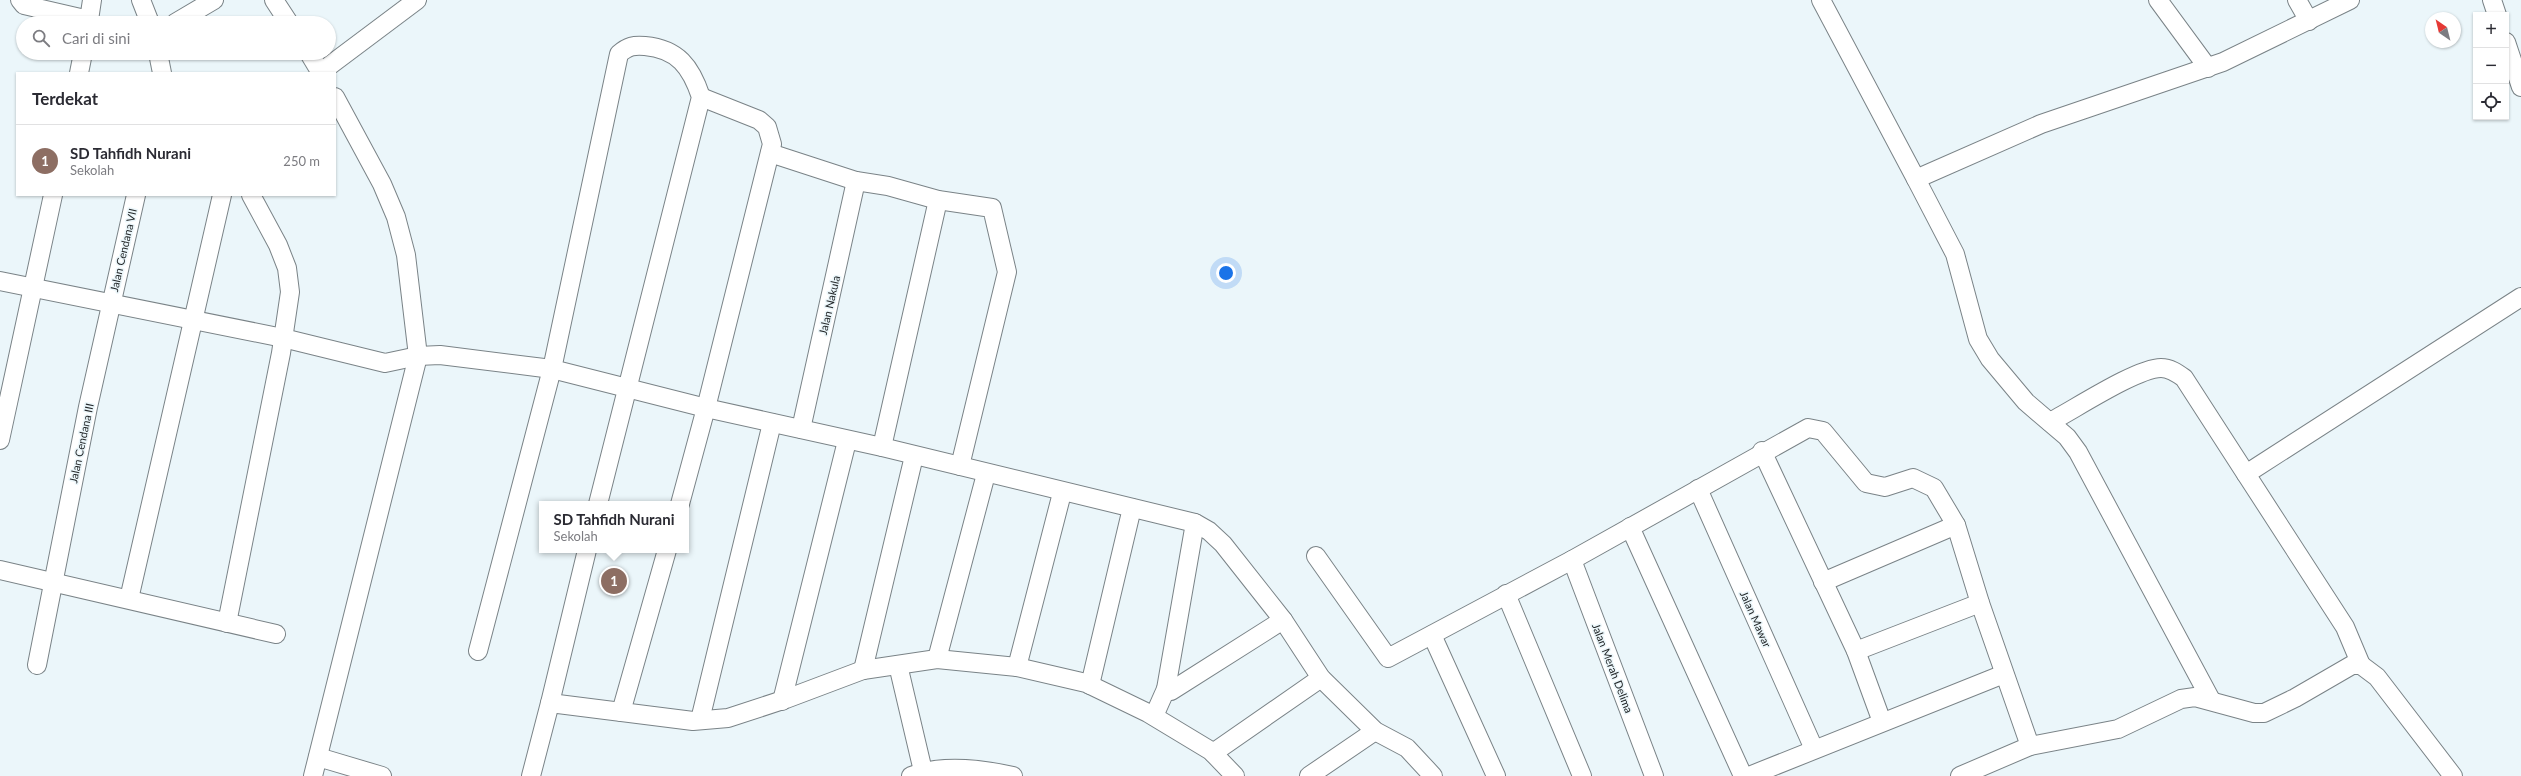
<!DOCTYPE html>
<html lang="id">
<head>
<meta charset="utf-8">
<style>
  body { margin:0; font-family:Lato,sans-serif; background:#f7f7f7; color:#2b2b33 }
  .controls { position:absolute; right:12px; top:12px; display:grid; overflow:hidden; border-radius:0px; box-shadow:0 1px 3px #0004 }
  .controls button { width:36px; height:36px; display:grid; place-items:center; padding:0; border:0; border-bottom:1px solid #e1e1e2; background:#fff; color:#2b2b33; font:20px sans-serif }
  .compass { position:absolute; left:2425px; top:12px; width:36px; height:36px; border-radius:50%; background:#fff; box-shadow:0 1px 3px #0004; rotate:325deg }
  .you { position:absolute; left:1226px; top:273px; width:14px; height:14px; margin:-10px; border:3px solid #fff; border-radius:50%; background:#1a73e8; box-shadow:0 0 0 6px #1a73e833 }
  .badge { display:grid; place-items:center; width:26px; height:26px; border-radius:50%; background:#8b461b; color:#fff; font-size:13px; font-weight:700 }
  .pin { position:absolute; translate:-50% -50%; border:2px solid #fff; box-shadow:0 1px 4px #0006 }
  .popup { position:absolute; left:539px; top:501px; width:150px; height:52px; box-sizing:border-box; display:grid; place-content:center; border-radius:0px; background:#fff; filter:drop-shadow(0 1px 3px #0005); font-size:13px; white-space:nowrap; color:#7c7c81 }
  .popup b { font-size:15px; color:#2b2b33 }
  .popup::after { content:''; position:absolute; left:50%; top:100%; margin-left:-8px; border:8px solid transparent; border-top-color:#fff }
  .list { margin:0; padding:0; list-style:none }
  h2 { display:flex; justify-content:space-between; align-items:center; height:52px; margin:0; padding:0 16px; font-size:17px }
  h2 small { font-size:13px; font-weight:400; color:#7c7c81 }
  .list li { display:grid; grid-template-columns:26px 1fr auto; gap:12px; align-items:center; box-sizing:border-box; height:72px; padding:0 16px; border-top:1px solid #e1e1e2 }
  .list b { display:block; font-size:15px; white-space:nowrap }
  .list p { margin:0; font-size:13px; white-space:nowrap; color:#7c7c81 }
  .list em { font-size:13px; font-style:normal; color:#7c7c81 }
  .icon { flex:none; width:22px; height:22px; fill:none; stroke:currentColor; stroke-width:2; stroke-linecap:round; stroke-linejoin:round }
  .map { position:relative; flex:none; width:2521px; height:776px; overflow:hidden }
  .search { position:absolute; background:#fff; box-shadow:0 1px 3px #0004; left:16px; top:16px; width:320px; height:44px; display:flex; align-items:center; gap:10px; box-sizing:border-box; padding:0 14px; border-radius:22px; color:#7c7c81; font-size:15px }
  .panel { position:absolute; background:#fff; box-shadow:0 1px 3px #0004; left:16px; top:72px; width:320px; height:124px; border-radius:0px }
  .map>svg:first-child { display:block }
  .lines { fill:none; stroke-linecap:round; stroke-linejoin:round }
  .street-casing { stroke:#7a8387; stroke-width:20 }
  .street { stroke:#fff; stroke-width:18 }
  .labels { text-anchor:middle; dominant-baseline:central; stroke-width:3; stroke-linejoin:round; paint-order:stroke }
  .street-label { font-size:11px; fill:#24282a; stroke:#ebf6fa }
</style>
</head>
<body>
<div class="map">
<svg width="2521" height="776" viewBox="0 0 2521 776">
  <rect width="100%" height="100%" fill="#ebf6fa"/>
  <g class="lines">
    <g class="street-casing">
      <g id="street">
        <path d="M20,0L24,5L89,20L92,0"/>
        <path d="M141,0L150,23"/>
        <path d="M274,0L289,23"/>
        <path d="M1821,0L1916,179L2041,124L2223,62L2350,0"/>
        <path d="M2158,0L2208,68"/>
        <path d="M2297,0L2309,21"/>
        <path d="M2492,0L2497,15"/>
        <path d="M175,23L214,0"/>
        <path d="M2506,42L2521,87"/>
        <path d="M158,53L162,73"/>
        <path d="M309,53L321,73"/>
        <path d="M321,72L417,0"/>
        <path d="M79,73L83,53"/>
        <path d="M770,153L856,181L888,186L938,200L992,208L1007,272L960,466"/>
        <path d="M1916,179L1955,254L1978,339L1990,359L2026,402L2067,437L2078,452L2211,700"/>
        <path d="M0,281L283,338L385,363L418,356L440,355L552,369L706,408L882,447L1195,523L1209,531L1223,544L1283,620L1321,678L1375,731L1407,748L1433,776"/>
        <path d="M2050,422C2075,409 2137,368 2161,368C2170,368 2177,373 2184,378L2246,474"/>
        <path d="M801,429L856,181"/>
        <path d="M0,440L53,195"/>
        <path d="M882,447L938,200"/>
        <path d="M1762,451L1856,651L1882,722"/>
        <path d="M1698,489L1814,749"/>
        <path d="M680,504L706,408L772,144L767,127L759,120L701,97"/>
        <path d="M1956,525L1980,603L2030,746"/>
        <path d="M1630,527L1743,776"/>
        <path d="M1316,556L1388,658L1572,560L1808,428L1823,431L1866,483L1885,487L1913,478L1934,488L1956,525L1823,582"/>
        <path d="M1572,560L1654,776"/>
        <path d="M0,570L276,634"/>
        <path d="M1506,594L1582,776"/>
        <path d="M129,599L222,195"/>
        <path d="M227,623L281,353L290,292L287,268L278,245L251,195"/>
        <path d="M1432,635L1496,776"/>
        <path d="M478,651L552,369L619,54C628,46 634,45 645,46C678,49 691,67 701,97L598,504"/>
        <path d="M1856,651L1980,603"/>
        <path d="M937,659L986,474"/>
        <path d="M37,665L88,407L136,195"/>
        <path d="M898,665L923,771"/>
        <path d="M2361,665L2345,627L2246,474L2521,297"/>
        <path d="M1017,667L1062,493"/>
        <path d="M863,670L914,456"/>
        <path d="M1090,685L1132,508"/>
        <path d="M1166,689L1171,691L1283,620"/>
        <path d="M782,701L847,441"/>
        <path d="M550,703L587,550"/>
        <path d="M621,712L667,550"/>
        <path d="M1154,716L1166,689L1195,523"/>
        <path d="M700,720L772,423"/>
        <path d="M1213,753L1321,678"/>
        <path d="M318,757L382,776"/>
        <path d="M313,776L418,356L406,255L396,217L382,184L335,97"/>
        <path d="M531,776L550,703L693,721L728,718L786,699L863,670L937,659L1017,667L1086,683L1148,713L1211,751L1235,776"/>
        <path d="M911,776C941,764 982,769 1013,776"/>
        <path d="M1309,776L1375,731"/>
        <path d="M1749,776L2004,674"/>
        <path d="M1960,776L2030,746L2118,729L2181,699L2195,697L2254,713H2264L2295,698L2352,665H2361L2377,677L2453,776"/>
      </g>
    </g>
    <use href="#street" class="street"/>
  </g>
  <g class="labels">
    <g class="street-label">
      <text transform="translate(123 250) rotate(-77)">Jalan Cendana VII</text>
      <text transform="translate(829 305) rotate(-77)">Jalan Nakula</text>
      <text transform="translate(81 443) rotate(-78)">Jalan Cendana III</text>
      <text transform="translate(1756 619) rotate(66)">Jalan Mawar</text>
      <text transform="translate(1613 668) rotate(69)">Jalan Merah Delima</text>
    </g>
  </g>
</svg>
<div class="controls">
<button>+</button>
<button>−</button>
<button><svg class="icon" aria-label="locate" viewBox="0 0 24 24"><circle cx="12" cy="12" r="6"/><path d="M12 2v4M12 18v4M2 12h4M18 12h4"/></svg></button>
</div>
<svg class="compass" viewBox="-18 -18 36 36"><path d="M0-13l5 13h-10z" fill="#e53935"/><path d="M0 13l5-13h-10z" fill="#7c7c81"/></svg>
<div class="you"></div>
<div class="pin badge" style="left:614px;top:581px;background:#8d6e63">1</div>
<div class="popup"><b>SD Tahfidh Nurani</b>Sekolah</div>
<div class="search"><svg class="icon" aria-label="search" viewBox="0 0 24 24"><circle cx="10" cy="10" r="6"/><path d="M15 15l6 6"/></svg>Cari di sini</div>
<section class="panel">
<h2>Terdekat<small></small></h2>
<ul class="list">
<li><span class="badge" style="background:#8d6e63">1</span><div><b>SD Tahfidh Nurani</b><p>Sekolah</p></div><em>250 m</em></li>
</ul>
</section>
</div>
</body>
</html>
